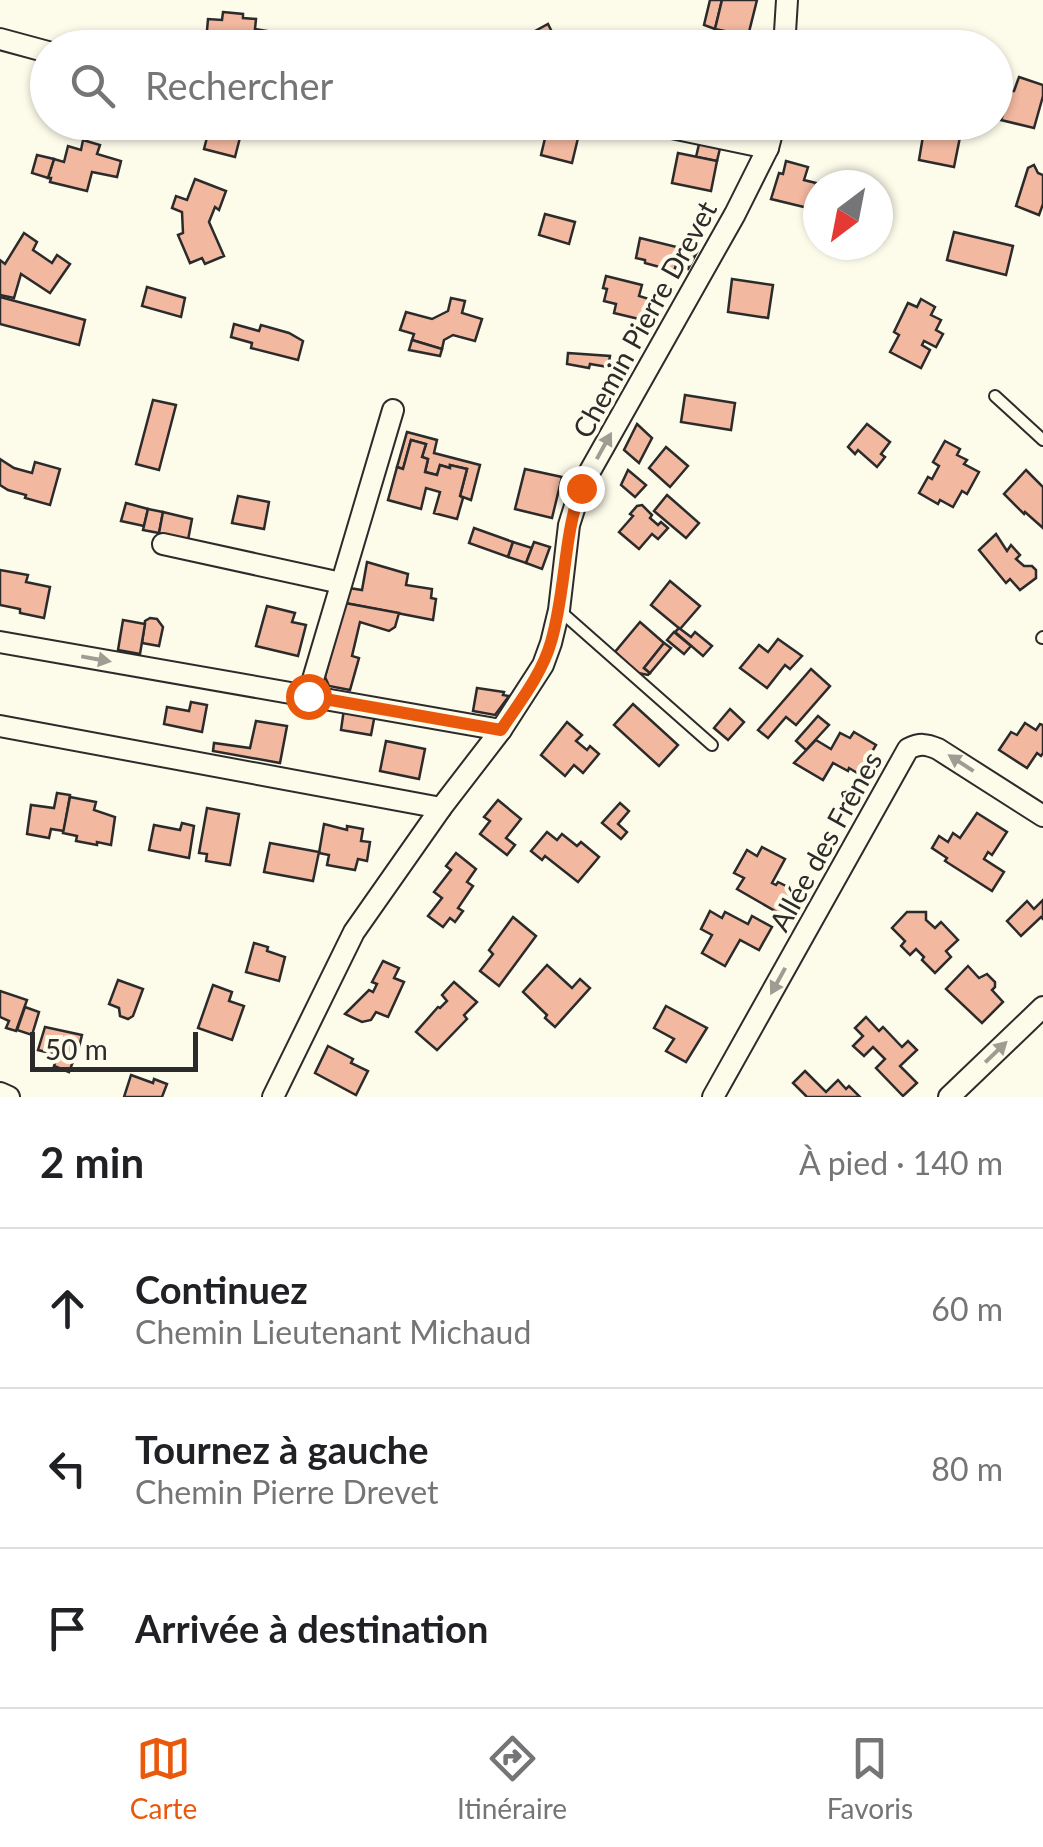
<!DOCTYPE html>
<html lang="fr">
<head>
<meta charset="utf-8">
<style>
  body { margin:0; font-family:Lato,sans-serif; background:#f6f6f6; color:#202124 }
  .compass { position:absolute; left:803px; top:170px; width:90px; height:90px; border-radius:50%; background:#fff; box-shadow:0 2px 8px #0004; rotate:212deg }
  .scale { position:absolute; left:30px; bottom:25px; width:168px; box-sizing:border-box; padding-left:10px; border:5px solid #2b2b2b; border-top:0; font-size:28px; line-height:35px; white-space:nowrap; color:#2b2b2b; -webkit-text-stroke:8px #fdfbea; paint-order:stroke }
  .stop { position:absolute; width:30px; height:30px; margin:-22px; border:8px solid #ea580c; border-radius:50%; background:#fff }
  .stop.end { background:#ea580c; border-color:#fff; box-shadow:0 2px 10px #0008 }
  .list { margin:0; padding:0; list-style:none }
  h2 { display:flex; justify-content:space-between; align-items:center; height:130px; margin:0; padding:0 40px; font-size:42px }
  h2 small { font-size:32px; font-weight:400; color:#757577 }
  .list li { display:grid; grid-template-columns:65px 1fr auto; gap:30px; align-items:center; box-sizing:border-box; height:160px; padding:0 40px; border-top:2px solid #e0e0e0 }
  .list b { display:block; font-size:38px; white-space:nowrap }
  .list p { margin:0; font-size:32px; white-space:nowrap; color:#757577 }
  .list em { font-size:32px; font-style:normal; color:#757577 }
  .icon { flex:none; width:55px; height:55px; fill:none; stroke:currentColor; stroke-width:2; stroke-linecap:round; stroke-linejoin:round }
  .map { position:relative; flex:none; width:1043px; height:1097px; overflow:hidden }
  .search { position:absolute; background:#fff; box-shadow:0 2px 8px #0004; left:30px; right:30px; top:30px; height:110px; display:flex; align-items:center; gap:25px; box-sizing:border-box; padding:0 35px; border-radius:55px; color:#757577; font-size:38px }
  .sheet { height:610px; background:#fff }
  nav { display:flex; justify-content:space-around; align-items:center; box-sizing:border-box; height:140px; border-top:2px solid #e0e0e0; background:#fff; font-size:28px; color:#757577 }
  nav a { display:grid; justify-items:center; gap:5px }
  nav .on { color:#ea580c }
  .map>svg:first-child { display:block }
  .building { fill:#f2b8a0; stroke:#2b2b2b; stroke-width:2.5 }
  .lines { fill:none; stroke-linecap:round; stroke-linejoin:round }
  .service-casing { stroke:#2b2b2b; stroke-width:14 }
  .minor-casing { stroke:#2b2b2b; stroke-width:24 }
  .service { stroke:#fdfbea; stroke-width:10 }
  .minor { stroke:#fdfbea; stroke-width:20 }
  .oneway { fill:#9e9d94 }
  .route { stroke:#ea580c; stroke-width:12 }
  .labels { text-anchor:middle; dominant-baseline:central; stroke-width:8; stroke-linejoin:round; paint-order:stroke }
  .street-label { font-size:28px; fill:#2b2b2b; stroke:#fdfbea }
</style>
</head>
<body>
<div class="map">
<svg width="1043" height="1097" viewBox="0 0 1043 1097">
  <rect width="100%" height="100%" fill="#fdfbea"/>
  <g class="building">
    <path d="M710,0H722L715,29L704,25Z"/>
    <path d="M722,0H757L748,36L715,29Z"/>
    <path d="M223,12L243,14V18L256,19L255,29L267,31L265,48H243L244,45L220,41V44L206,42L208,19L222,20Z"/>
    <path d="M548,24L556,40L554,41L557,48H528L524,37Z"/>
    <path d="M312,34L339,41L337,48H309Z"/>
    <path d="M1019,77L1043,85V96L1034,128L1001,120L1011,91H1014Z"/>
    <path d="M211,122H244L235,157L204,149Z"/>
    <path d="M932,122L960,125L957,136L960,137L954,167L919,160L924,130L931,131Z"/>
    <path d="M560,126L569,128L568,131L579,134L572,163L541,155L547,130L559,132Z"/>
    <path d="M83,140L100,145L97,154L121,161L117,177L92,172L87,191L50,182L51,178H48L54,159L64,162L68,146L81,150Z"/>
    <path d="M700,140L721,144L717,161L696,157Z"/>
    <path d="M678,153L717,161L711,191L672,183Z"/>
    <path d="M37,155L54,159L48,178L32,173Z"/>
    <path d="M786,161L808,167L804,180L816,183L812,209L771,199L779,173L783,174Z"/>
    <path d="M1034,165L1038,173L1043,175V204L1039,215L1016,206L1028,168Z"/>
    <path d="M195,179L226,191L219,210L215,207L209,222L224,256L205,264L202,258L190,263L178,235L183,233L182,212L172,208L176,196L187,200Z"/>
    <path d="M545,214L575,222L569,244L539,235Z"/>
    <path d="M954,232L1013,246L1006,275L947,260Z"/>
    <path d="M24,233L37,242L33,250L52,263L57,255L70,264L50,293L21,274L14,298L0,295V260L5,264Z"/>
    <path d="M640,238L697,252L688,269L676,265L674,271L645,263V260L636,258Z"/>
    <path d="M606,276L642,285L639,296L649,299L643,320L614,313L616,304L604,301L607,289L603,288Z"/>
    <path d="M732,279L773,285L768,318L728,312Z"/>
    <path d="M147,287L185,298L181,317L142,306Z"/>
    <path d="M0,297L85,320L79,345L0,324Z"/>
    <path d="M451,298L465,301L462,313L482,319L475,341L453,335L444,340L442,349L412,340L414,334L400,330L406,312L432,319L448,311Z"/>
    <path d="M921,299L935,307L931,315L941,320L936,330L943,334L936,347L924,341L922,345L930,350L921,368L890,352L899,335L894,332L908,303L917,307Z"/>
    <path d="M234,324L259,331L261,325L289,333L303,341L298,360L251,348L252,343L231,337Z"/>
    <path d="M412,340L442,349L440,356L409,350Z"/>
    <path d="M568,353L610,356L608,367L590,364L589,368L567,364Z"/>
    <path d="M685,395L735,403L731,430L681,422Z"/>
    <path d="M153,400L176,405L159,470L136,464Z"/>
    <path d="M637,424L652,438L639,463L624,450Z"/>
    <path d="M867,424L890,442L881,454L885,457L877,467L858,450L855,454L848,447Z"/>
    <path d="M407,432L437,440L434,453L480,465L471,500L460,496L467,469L450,465V468L440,465L437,475L425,472L428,459L422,457L426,444L411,440L403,469L397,467Z"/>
    <path d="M411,440L426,444L422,457L428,459L425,472L437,475L440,465L450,468V465L467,469L460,496L463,498L457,519L434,513L440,492L426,488L421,509L388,500L397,467L403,469Z"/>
    <path d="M945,441L960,449L957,455L967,460L964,464L979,472L967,494L962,491L953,507L940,500L938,504L919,493L928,477L932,479L939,466L933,462Z"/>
    <path d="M666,447L688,466L670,487L649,468Z"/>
    <path d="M0,459L14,468L32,473L35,462L60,469L50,505L25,498L26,495L8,490L0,485Z"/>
    <path d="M525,469L562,477L552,518L515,509Z"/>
    <path d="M628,470L646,485L635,497L621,485Z"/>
    <path d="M1026,470L1043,487V528L1025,512L1024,514L1004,494Z"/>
    <path d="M667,495L699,523L686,538L654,511Z"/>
    <path d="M238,496L269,502L264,529L232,523Z"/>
    <path d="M126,503L148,509L144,526L121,521Z"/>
    <path d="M642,505L652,515L650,518L658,525L661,522L668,528L658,539L652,534L639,549L619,532L633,516L630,514L637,506Z"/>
    <path d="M148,509L163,512L159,533L143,530Z"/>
    <path d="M163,512L192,519L188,540L159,533Z"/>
    <path d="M474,528L513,542L508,557L469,543Z"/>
    <path d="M996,534L1007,551L1011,545L1020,555L1016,559L1024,566H1032L1036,570V578L1020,590L1010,579L1006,583L979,550Z"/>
    <path d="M513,542L532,548L526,563L508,557Z"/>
    <path d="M534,542L550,547L542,569L526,563Z"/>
    <path d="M367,562L408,574L406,585L432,589L431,598L436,599L433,620L345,603L349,588L362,590Z"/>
    <path d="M0,570L28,575L26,582L50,587L44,618L20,613V609L0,605Z"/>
    <path d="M670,581L700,606L680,629L651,605Z"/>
    <path d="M345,603L399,613L395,627L389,631L360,622L352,656L359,658L350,690L329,686L325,677Z"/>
    <path d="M267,606L295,613L292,622L306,625L298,656L256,646Z"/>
    <path d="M150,618L157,619L163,627L159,646L142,643L145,621Z"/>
    <path d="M123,620L145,624L140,654L118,650Z"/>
    <path d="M640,622L664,643L644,668L650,673L648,675L638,673L615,652Z"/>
    <path d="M679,628L691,637L695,632L712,646L703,656L675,632Z"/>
    <path d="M674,632L691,646L684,654L667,640Z"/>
    <path d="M778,639L802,656L790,669L785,665L767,688L740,668L759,645L768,652Z"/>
    <path d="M664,643L671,648L650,673L644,668Z"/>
    <path d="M811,669L830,686L796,725L786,717L768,738L758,730Z"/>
    <path d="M477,688L504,692L503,695L509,696L495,715L473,711Z"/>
    <path d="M191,702L207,705L202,732L164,724L167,707L189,711Z"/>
    <path d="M633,704L678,745L659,766L614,725Z"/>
    <path d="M344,709L375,714L371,735L341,730Z"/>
    <path d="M730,709L744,722L728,740L714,728Z"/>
    <path d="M818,716L829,725L806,750L796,741Z"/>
    <path d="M256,721L287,726L280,763L213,751L214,743L250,748Z"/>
    <path d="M567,722L582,735L576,741L587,750L590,746L599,754L583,773L574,765L565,776L541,755Z"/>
    <path d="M1025,723L1036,730L1040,724L1043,725V753L1041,756L1037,753L1027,768L999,750L1011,732L1017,735Z"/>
    <path d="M854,732L876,745L859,774L849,768L848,771L833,763L823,780L794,763L816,740L831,749L840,733L850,738Z"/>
    <path d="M386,741L425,749L419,779L380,771Z"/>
    <path d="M57,793L70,795L64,831L51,829L49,838L27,834L31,805L54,808Z"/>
    <path d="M70,797L96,802L94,810L115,817L111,845L97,842V845L76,841L77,836L63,833Z"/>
    <path d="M498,800L521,819L506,838L515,845L507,855L480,834L490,821L484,817Z"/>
    <path d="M620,803L629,811L618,824L627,832L621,839L602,823Z"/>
    <path d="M207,808L239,814L230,865L206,861L207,854L199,853Z"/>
    <path d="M977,813L1007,832L992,855L988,852L984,859L1004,872L992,891L945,861L947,858L932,848L939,836L948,842L953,833L960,838Z"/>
    <path d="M182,823L194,826L189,858L149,850L154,825L180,830Z"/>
    <path d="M324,824L347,830V826L363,829L361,841L370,842L367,861L358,859L355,870L327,865L329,855L319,853Z"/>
    <path d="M547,832L557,840L562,834L577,846L581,842L599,857L578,882L545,856L542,860L531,851Z"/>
    <path d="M270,843L319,852L313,881L264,872Z"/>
    <path d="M762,847L785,859L772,883L776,885L778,882L792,889L790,892L794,894L782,915L737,889L744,878L734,873L747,850L757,856Z"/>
    <path d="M456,853L476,869L467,882L473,886L458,908L463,911L455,922L450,918L443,927L428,916L442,898L434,892L451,870L446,866Z"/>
    <path d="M1043,900V919L1041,917L1021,936L1007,921L1027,901L1034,909Z"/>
    <path d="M710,911L722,918L725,912L748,924L752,916L772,927L759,950L740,940L725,966L702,953L712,935L701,929Z"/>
    <path d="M907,912H926V920L935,928L941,922L958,940L946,951L951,957L935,973L922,960L924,957L916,949L910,955L901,946L905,941L892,928Z"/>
    <path d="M513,917L536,936L499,986L480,971L493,954L489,950Z"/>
    <path d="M254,943L268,947L267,951L285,957L279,981L246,972Z"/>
    <path d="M383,961L399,968L394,978L404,982L388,1017L376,1012L371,1020L362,1022L345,1014L369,990L373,992L377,984L372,982Z"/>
    <path d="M547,965L572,988L580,979L590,988L555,1027L545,1018L547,1015L523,992Z"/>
    <path d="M968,966L979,978L987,974L995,982V987L992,990L1003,1002L982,1023L946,989Z"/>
    <path d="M118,980L143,989L133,1016L128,1019L120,1016L119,1008L109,1004Z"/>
    <path d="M454,982L477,1002L464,1015L467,1019L437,1050L416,1032L438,1007L440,1008L447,1001L442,995Z"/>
    <path d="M213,985L232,992L229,1001L244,1006L232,1040L198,1028Z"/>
    <path d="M0,991L27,1000L16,1031L6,1028L9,1021L0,1017Z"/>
    <path d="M666,1006L707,1028L686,1062L666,1051L674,1039L654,1028Z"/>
    <path d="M25,1007L39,1012L32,1035L17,1030Z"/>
    <path d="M866,1017L879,1031L883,1027L902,1047L908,1041L917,1050L900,1066L917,1083L903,1096L876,1068L885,1059L873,1047L864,1056L853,1046L863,1036L855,1028Z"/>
    <path d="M45,1027L82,1035L76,1059H74L69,1072L54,1066L58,1055L38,1050Z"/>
    <path d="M328,1046L353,1059L351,1063L368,1071L356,1095L315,1073Z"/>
    <path d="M805,1071L826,1092L838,1080L846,1089L849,1086L860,1097H807L793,1083Z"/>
    <path d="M131,1075L153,1083L154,1079L167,1084L162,1097H124Z"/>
  </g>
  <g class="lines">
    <g class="service-casing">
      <g id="service">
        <path d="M995,396L1043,440"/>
        <path d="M559,610L712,745"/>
        <path d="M1042,638L1043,637"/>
      </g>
    </g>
    <g class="minor-casing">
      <g id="minor">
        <path d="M0,39L48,52"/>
        <path d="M784,48L787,0"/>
        <path d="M643,122L768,148"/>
        <path d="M163,544L341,583"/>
        <path d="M0,642L501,730"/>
        <path d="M308,696L393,410"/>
        <path d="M0,726L441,808"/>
        <path d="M0,1093L9,1097"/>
        <path d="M273,1097L354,932L441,808L501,730L543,665L551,643L559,610L569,525L581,487L735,214L768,148L775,122"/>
        <path d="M713,1097L908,749C920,743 926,744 938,749L1043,816"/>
        <path d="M949,1097L1043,1007"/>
      </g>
    </g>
    <use href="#service" class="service"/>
    <use href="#minor" class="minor"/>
  </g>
  <defs><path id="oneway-solid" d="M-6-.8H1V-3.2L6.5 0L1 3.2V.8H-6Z" transform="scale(2.5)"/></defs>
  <g class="oneway">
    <use href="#oneway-solid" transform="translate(604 446) rotate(-61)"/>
    <use href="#oneway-solid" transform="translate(96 659) rotate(10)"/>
    <use href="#oneway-solid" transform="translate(961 763) rotate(-147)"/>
    <use href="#oneway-solid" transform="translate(778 981) rotate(119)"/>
    <use href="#oneway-solid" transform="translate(996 1052) rotate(-44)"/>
  </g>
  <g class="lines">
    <path class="route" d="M308,696L501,730C519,703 542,674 551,642C566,591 563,538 581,488"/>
  </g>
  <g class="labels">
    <g class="street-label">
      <text transform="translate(644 319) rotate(-61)">Chemin Pierre Drevet</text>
      <text transform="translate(825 841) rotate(-61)">Allée des Frênes</text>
    </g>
  </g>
</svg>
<svg class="compass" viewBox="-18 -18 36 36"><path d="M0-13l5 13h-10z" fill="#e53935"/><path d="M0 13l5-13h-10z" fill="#757577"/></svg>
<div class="scale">50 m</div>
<div class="stop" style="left:308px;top:696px"></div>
<div class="stop end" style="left:581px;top:488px"></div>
<div class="search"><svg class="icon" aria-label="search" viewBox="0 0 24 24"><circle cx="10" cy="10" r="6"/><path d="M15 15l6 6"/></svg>Rechercher</div>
</div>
<section class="sheet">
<h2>2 min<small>À pied · 140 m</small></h2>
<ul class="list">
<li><svg class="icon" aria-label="ahead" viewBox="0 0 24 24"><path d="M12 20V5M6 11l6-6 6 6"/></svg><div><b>Continuez</b><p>Chemin Lieutenant Michaud</p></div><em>60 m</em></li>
<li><svg class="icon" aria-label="left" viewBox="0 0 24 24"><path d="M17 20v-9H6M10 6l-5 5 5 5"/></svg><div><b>Tournez à gauche</b><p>Chemin Pierre Drevet</p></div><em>80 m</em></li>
<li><svg class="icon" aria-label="arrive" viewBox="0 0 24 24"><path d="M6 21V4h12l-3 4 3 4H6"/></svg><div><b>Arrivée à destination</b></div></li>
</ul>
</section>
<nav>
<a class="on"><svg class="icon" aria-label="map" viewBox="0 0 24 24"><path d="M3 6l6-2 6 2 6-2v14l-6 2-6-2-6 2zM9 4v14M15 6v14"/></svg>Carte</a>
<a><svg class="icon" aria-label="directions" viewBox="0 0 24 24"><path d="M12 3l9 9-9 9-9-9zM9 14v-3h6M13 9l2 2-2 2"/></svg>Itinéraire</a>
<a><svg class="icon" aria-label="saved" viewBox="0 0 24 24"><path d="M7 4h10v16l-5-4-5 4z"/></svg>Favoris</a>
</nav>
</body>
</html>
